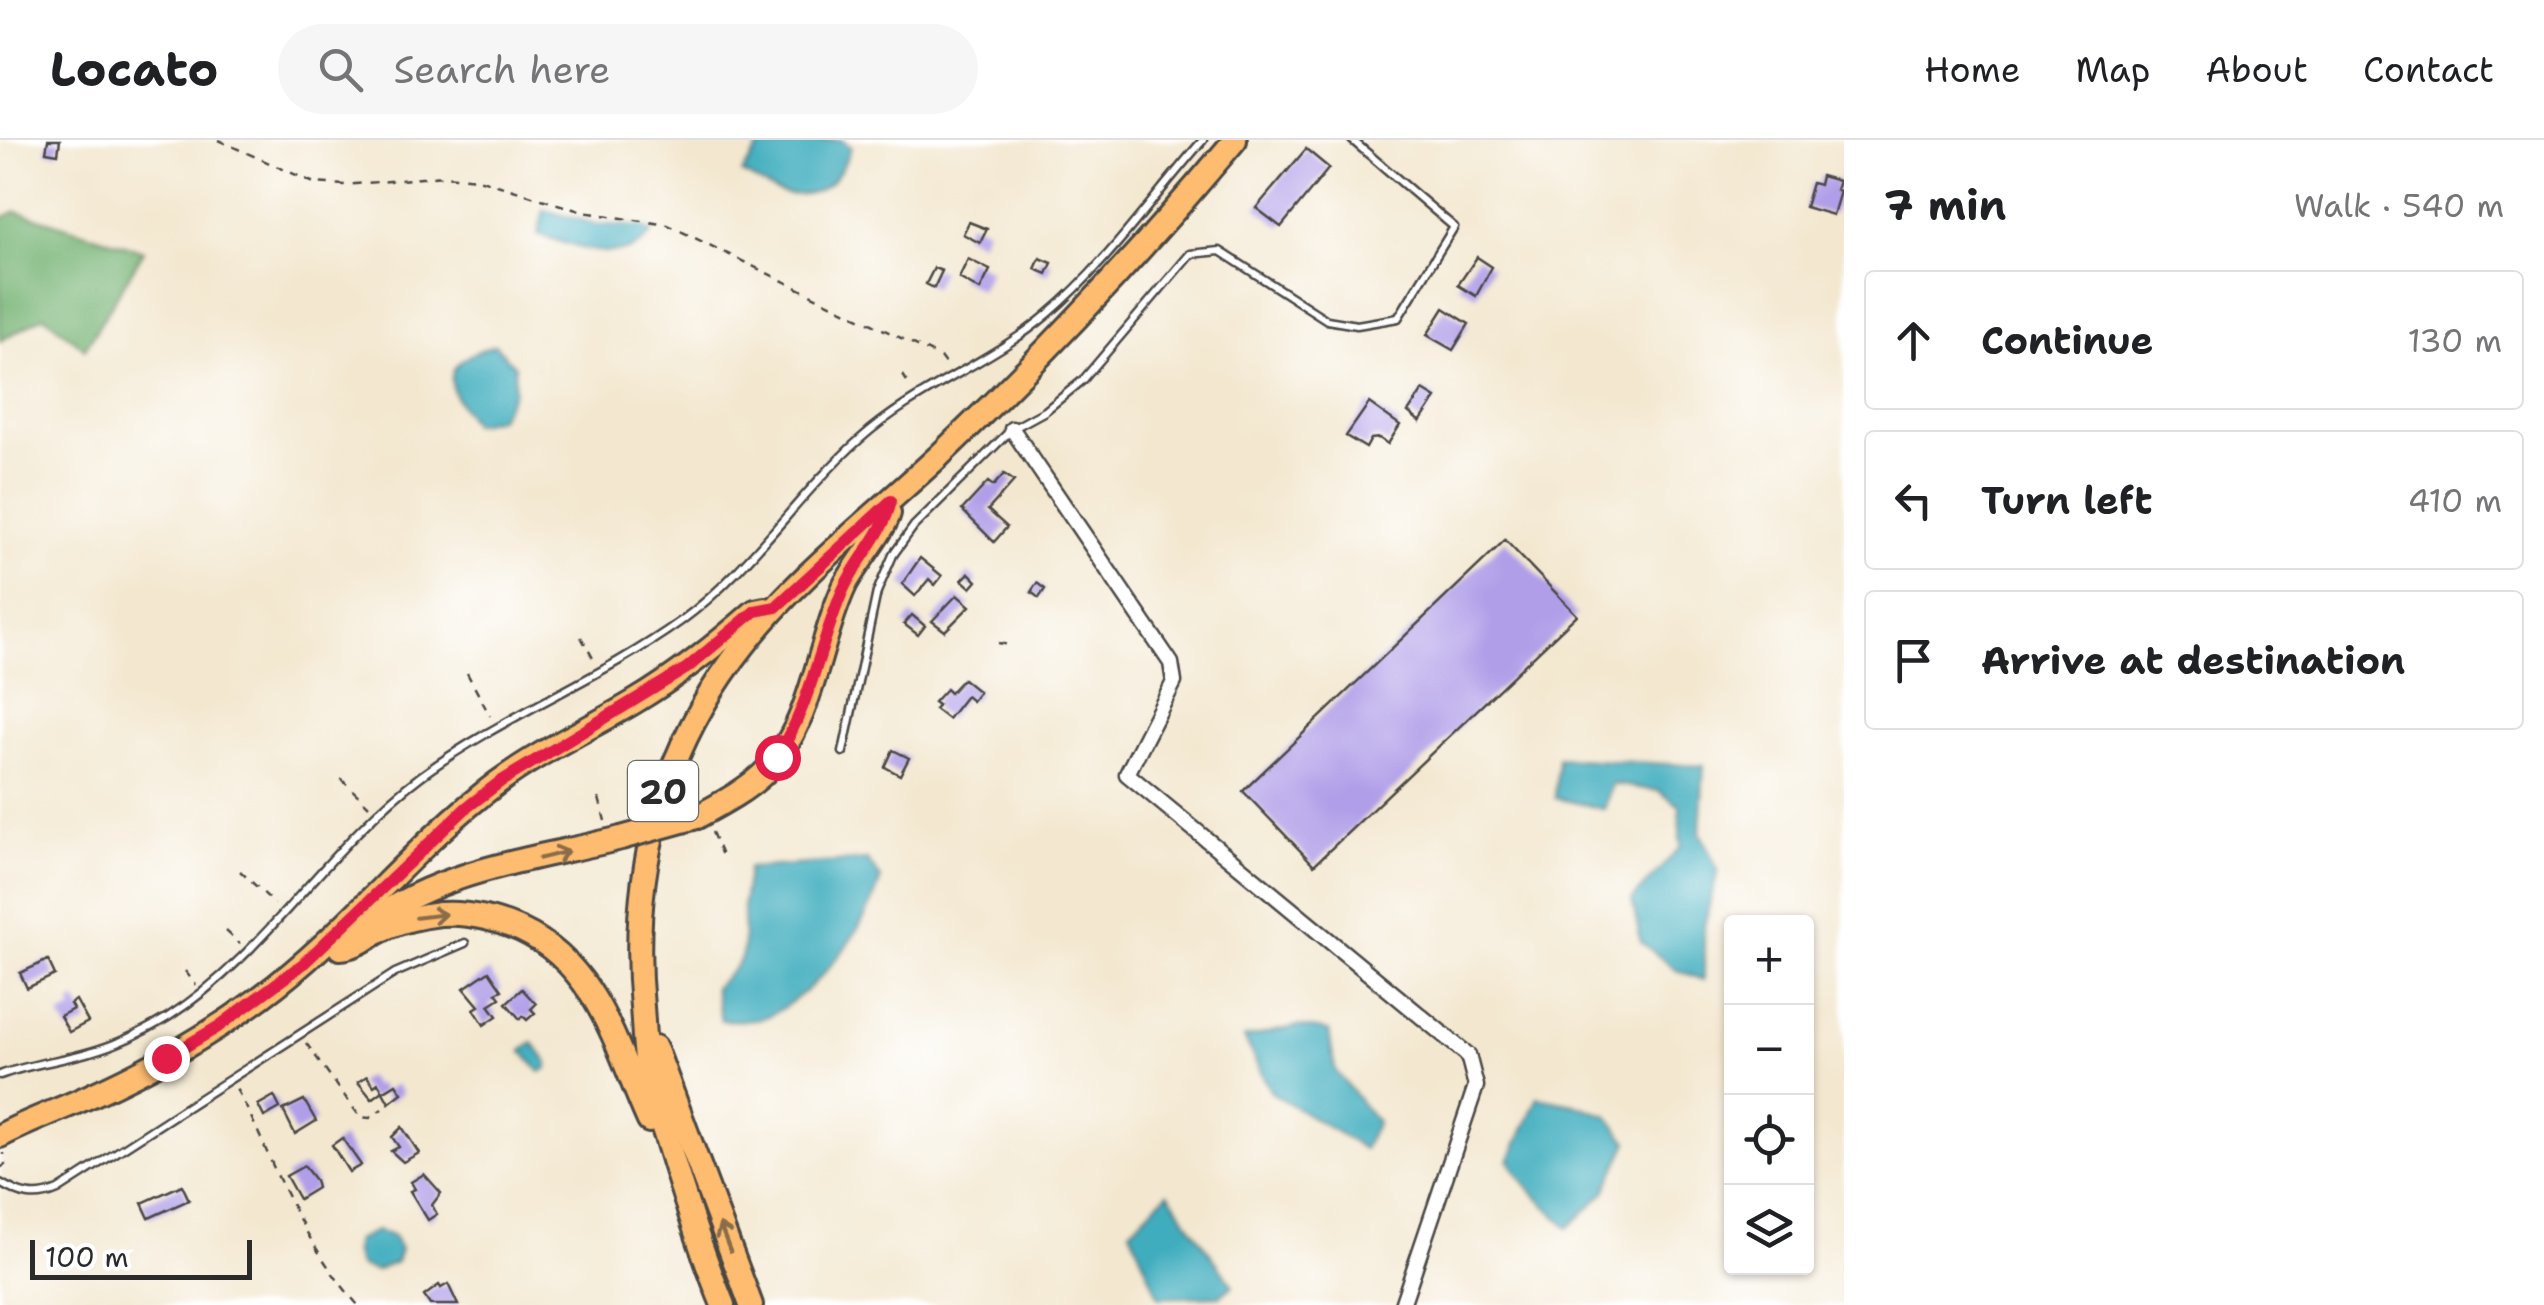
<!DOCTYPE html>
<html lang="en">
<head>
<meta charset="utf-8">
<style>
  body { margin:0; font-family:"Shantell Sans",sans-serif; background:#f6f6f6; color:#202124 }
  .controls { position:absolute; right:30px; bottom:30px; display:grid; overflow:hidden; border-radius:10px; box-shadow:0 2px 8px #0004 }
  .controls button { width:90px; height:90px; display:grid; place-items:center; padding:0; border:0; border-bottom:2px solid #e0e0e0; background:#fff; color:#202124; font:50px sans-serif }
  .scale { position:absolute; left:30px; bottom:25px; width:222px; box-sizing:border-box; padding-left:10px; border:5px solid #2b2b2b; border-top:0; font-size:28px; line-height:35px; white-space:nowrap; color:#2b2b2b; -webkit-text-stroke:8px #fff; paint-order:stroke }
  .stop { position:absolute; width:30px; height:30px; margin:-22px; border:8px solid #e11d48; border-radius:50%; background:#fff }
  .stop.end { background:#e11d48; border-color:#fff; box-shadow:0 2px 10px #0008 }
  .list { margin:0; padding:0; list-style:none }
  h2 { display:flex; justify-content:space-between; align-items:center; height:130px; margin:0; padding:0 40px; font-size:42px }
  h2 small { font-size:32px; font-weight:400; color:#757577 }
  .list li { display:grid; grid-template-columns:65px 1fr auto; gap:30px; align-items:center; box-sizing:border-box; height:140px; margin:0 20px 20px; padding:0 20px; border:2px solid #e0e0e0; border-radius:10px }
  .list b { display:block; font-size:38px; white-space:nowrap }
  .list em { font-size:32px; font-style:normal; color:#757577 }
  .icon { flex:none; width:55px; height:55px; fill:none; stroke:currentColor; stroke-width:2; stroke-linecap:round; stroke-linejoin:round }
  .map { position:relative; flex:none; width:1844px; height:1165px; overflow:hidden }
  header { display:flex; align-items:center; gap:60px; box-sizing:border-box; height:140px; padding:0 50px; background:#fff; border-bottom:2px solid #e0e0e0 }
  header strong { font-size:48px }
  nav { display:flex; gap:55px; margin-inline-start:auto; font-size:35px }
  .search { width:700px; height:90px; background:#f6f6f6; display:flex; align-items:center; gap:25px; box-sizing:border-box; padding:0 35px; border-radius:55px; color:#757577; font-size:38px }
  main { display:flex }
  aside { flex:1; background:#fff }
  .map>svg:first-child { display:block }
  .forest { fill:#74b272; stroke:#506e4e; stroke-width:2.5 }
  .water { fill:#40adbe; stroke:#366c74; stroke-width:2.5 }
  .building { fill:#b09ee8 }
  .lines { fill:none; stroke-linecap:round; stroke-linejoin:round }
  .service-casing { stroke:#494744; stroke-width:11 }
  .minor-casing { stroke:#494744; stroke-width:19 }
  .primary-casing { stroke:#494744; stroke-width:28 }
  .path { stroke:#494744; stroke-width:2.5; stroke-dasharray:8 8; stroke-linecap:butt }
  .service { stroke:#fff; stroke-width:6 }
  .minor { stroke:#fff; stroke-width:14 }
  .primary { stroke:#fdbc6f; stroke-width:22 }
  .primary-bridge-casing { stroke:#494744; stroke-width:28; stroke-linecap:butt }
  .primary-bridge { stroke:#fdbc6f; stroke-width:22 }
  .oneway { stroke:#8a6c4a }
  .route { stroke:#e11d48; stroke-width:12 }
  .labels { text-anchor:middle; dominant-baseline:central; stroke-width:9; stroke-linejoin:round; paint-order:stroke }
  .shield { fill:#fff; stroke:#6b6b6b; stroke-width:2.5 }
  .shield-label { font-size:35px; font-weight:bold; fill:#2b2b2b }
</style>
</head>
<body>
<header>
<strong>Locato</strong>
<div class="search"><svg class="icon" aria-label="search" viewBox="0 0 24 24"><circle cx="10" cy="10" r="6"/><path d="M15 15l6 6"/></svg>Search here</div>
<nav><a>Home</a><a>Map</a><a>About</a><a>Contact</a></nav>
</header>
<main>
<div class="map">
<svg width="1844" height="1165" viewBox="0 0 1844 1165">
  <rect width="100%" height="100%" fill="#fff"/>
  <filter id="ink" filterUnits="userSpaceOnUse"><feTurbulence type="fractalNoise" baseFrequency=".01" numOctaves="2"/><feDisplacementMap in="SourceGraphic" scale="20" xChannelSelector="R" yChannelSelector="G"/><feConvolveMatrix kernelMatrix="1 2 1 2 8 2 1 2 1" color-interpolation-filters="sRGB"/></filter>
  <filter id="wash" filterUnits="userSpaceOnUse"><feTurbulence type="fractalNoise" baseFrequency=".0048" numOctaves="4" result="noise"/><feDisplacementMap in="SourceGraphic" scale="40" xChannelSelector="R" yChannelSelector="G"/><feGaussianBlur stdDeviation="2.25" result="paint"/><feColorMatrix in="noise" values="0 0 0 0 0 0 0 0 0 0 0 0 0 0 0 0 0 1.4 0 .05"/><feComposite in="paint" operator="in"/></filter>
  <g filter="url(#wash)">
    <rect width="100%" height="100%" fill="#f3e7cf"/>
    <path class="forest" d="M16,71L144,111L85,209L44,176L0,201V79Z"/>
    <g class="water">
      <path d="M764,0H841L851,7C840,38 823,59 786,54C772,52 755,39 742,33Z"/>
      <path d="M544,70L596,84L641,87L652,92C627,130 571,105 538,94Z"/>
      <path d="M495,205L515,226L514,252L499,278L473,284C441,242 442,221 495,205Z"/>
      <path d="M1558,618L1704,626L1700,692L1718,730L1704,786V840L1676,830L1641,802L1632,760L1680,707V666L1659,651L1612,644L1604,669L1555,658Z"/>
      <path d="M867,720L881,738C866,790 818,852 768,876C755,883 735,880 721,880L714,848C751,815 743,815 743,769C743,756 747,742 748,728Z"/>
      <path d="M1298,886L1329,891L1335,930L1377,982L1364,1009L1271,952L1244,898Z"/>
      <path d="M533,903L548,923V928L540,932L522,911Z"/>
      <path d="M1538,957L1574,964L1608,976L1628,1002L1605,1052L1568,1088L1527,1047L1509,1021Z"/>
      <path d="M1168,1053L1233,1146L1220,1156L1159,1158L1130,1090Z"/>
      <path d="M376,1091L393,1096L400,1109L396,1122L375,1131L359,1126L354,1111L356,1100Z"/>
    </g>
    <g id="blocks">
      <g class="building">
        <path d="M48,0H60L58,14L46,12Z"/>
        <path d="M1306,9L1329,28L1281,87L1256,68Z"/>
        <path d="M1821,36L1839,41L1836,50L1840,51L1833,75L1805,67L1812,43L1819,45Z"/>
        <path d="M969,82L987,89L980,103L963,94Z"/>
        <path d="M1477,117L1492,127L1476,156L1458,145Z"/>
        <path d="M1040,118L1052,123L1047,134L1035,129Z"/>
        <path d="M968,119L990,130L980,150L959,138Z"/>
        <path d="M934,128L942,131L934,148L926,144Z"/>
        <path d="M1444,168L1469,184L1453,210L1427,195Z"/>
        <path d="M1423,250L1436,258L1420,282L1408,272Z"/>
        <path d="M1369,263L1400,285L1388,304L1379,298L1371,299L1366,308L1346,296Z"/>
        <path d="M1004,334L1014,341L988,370L1007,387L994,402L962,370L988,342L993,346Z"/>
        <path d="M1505,400L1577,475L1314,725L1243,651Z"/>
        <path d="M920,418L942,436L935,445L929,439L915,456L902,444Z"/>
        <path d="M969,433L977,441L971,448L962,440Z"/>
        <path d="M1037,443L1045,449L1039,458L1031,452Z"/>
        <path d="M957,455L970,466L945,491L932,481Z"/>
        <path d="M912,475L925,486L918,495L904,484Z"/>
        <path d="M963,539L979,552L972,561L966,556L948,579L935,569L938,565L934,562L946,549L950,553Z"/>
        <path d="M893,610L909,618L900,635L885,627Z"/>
        <path d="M48,820L55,835L27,848L20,833Z"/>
        <path d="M489,831L502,850L496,853L500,858L489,865L497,876L484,885L474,869L479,866L464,848Z"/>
        <path d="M522,849L536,864L531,869L535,873L527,880L523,876L520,879L506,863Z"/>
        <path d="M76,860L88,882L69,892L60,876L73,869L70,864Z"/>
        <path d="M367,936L374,946L378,943L383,951L372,959L358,942Z"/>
        <path d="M396,944L402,953L389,963L383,952Z"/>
        <path d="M274,956L280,968L264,977L258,965Z"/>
        <path d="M304,960L316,981L295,994L283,970Z"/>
        <path d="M402,987L419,1013L403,1022L391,1011L399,1007L392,997Z"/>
        <path d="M342,998L361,1025L349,1032L332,1005Z"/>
        <path d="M304,1026L315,1040L317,1048L299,1059L286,1036Z"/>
        <path d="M424,1034L441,1053L432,1065L437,1074L428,1080L410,1051L415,1049L411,1042Z"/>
        <path d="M182,1045L189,1060L149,1078L142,1063Z"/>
        <path d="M448,1144L458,1165H430L424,1156L439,1145L441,1148Z"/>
      </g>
    </g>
  </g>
  <g filter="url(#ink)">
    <use href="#blocks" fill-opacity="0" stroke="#494744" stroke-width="2.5"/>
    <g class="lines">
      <g class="service-casing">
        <g id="service">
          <path d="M843,612L877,452L893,415L914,386L1012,289L1045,271L1083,240L1190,114L1220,111L1327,180L1357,185L1398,178L1454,87L1352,0"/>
          <path d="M0,935C29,924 60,921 90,912C116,905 145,891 168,877C267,814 327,706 421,636C502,576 599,540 681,481C751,430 796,356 860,299C917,248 991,223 1048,174C1107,124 1152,58 1203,0"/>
          <path d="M0,1043C20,1055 35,1060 58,1050L395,833L465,803"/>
        </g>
      </g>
      <g class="minor-casing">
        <path id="minor" d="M1012,289L1171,523L1174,542L1127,634L1468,915L1476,946L1402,1165"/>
      </g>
      <g class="primary-casing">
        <g id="primary">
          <path d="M697,677C720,664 742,653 762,635C814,586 816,506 845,445C855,425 885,390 889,373"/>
          <path d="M358,792C428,731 533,720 621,698"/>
          <path d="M340,808C358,807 372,794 388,787C404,780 423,776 440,774C468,772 496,779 521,790C599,826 617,911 649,981"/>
          <path d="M655,907L751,1165"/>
          <path d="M0,996C30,980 60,970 90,956C150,929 208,896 261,857C347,794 412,707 497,643C540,611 589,589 634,562C678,536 717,504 755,471L765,469"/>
          <path d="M723,1165C702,1114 685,1060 669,1007C663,986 654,964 650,942C644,917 644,891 642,867C629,734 661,610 744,505C799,434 874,377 940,315C1044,216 1142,111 1235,0"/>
        </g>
      </g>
      <g class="path">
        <path d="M218,0L314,43L345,45L444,36L478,39L583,72L668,85L940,217L946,225"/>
        <path d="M903,235L910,246"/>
        <path d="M581,497L594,520"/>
        <path d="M998,503L1011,505"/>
        <path d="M467,533L490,576"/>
        <path d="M341,639L369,666"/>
        <path d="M599,658L605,681"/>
        <path d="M712,692L723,718"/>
        <path d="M240,731L275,764"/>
        <path d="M226,791L240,804"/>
        <path d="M185,831L196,845"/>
        <path d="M306,903L360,977L370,978L382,969"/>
        <path d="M236,949C251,974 261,999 273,1026C295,1074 323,1126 358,1165"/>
        <path d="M0,1028L5,1025L4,1013"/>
      </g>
      <use href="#service" class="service"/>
      <use href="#minor" class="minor"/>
      <use href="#primary" class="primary"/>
      <g class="primary-bridge-casing">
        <path id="primary-bridge" d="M621,698L697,677"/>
      </g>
      <use href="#primary-bridge" class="primary-bridge"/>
    </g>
    <defs><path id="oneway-shaft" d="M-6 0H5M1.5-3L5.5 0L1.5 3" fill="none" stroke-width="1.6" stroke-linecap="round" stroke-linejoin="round" transform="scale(2.5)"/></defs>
    <g class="oneway">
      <use href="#oneway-shaft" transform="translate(554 715) rotate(-14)"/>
      <use href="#oneway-shaft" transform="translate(431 776) rotate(-7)"/>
      <use href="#oneway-shaft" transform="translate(725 1098) rotate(-111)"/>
    </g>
  </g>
  <g class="lines" filter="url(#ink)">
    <path class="route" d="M166,918L218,887L303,824L466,668L500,642L687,528L755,471L776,467L891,361C884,394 857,419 843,450C819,505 811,565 777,617"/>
  </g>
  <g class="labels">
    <rect class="shield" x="628" y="621" width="70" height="60" rx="8"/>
    <g class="shield-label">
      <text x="663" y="651">20</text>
    </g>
  </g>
</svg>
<div class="controls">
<button>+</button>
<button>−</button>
<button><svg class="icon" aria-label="locate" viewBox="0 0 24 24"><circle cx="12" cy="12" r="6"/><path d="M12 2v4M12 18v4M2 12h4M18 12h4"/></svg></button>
<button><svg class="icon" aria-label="layers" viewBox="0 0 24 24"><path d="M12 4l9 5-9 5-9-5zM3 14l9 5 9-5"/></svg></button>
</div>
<div class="scale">100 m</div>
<div class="stop" style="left:777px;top:617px"></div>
<div class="stop end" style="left:166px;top:918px"></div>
</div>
<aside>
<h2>7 min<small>Walk · 540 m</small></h2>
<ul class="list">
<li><svg class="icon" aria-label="ahead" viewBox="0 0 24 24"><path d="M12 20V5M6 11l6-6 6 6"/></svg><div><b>Continue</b></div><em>130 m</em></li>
<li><svg class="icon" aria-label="left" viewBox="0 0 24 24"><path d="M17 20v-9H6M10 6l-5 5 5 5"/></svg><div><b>Turn left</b></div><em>410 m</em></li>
<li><svg class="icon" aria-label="arrive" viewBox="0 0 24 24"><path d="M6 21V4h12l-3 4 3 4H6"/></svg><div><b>Arrive at destination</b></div></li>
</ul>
</aside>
</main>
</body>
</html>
